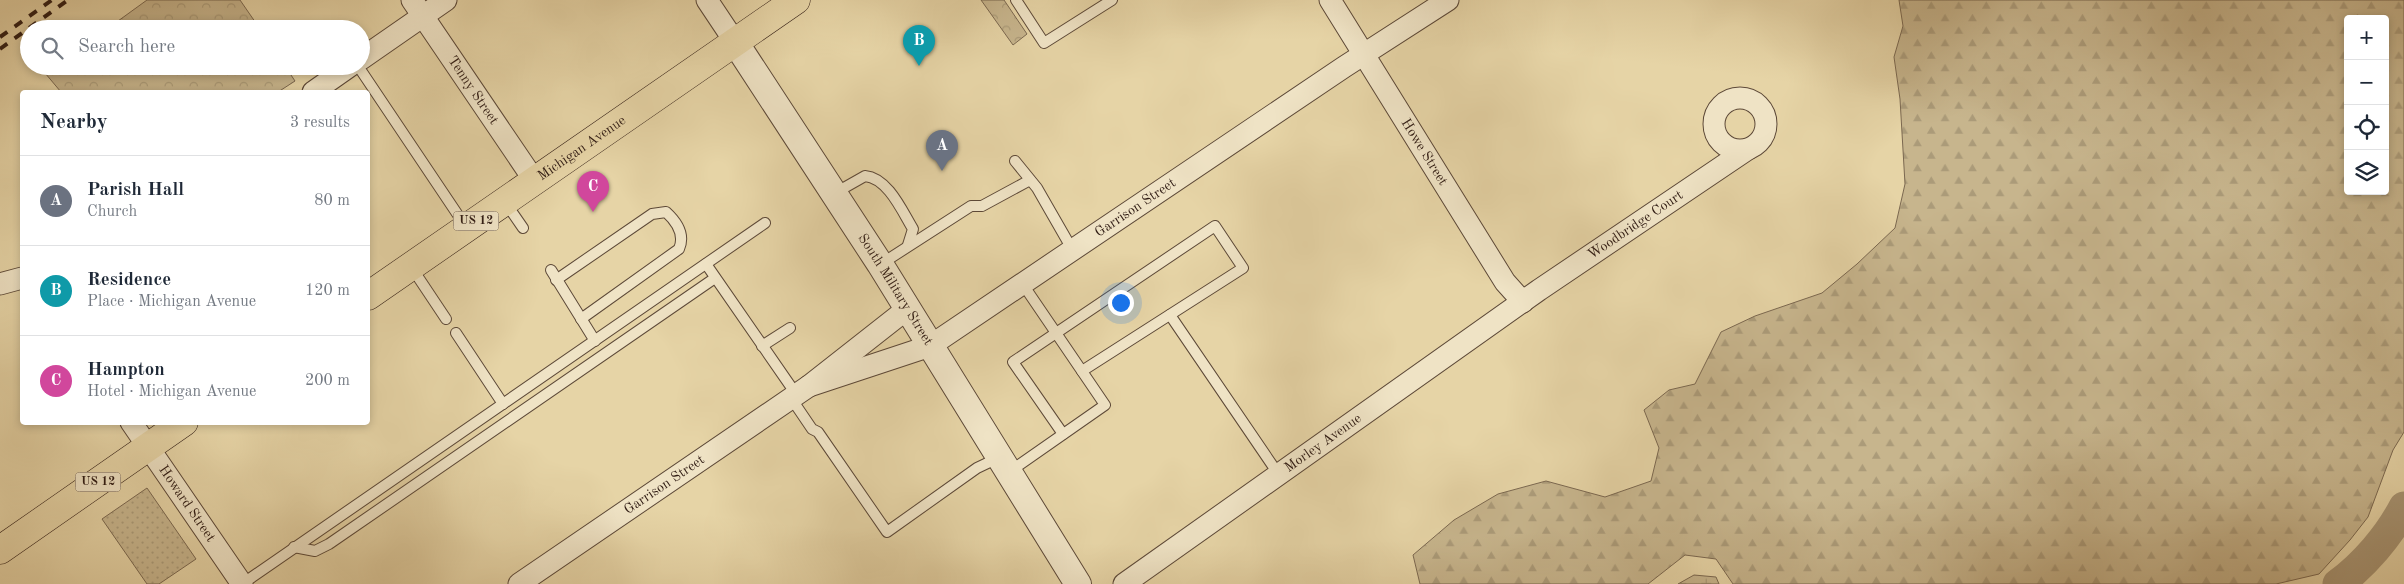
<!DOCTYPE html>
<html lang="en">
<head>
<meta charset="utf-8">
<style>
  body { margin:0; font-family:"Old Standard TT",serif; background:#f6f6f7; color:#1f2937 }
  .controls { position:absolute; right:15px; top:15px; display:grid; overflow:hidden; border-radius:5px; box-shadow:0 2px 8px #0003 }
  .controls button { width:45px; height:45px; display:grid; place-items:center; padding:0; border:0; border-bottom:1px solid #e0e1e3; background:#fff; color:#1f2937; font:25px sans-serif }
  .you { position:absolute; left:1120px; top:302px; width:18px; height:18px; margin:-12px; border:4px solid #fff; border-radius:50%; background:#1a73e8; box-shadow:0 0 0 8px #1a73e833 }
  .badge { display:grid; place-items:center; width:32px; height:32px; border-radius:50%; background:#2563eb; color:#fff; font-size:16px; font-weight:700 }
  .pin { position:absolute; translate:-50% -41px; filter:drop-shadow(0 1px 2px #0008) }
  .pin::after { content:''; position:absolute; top:26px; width:18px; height:15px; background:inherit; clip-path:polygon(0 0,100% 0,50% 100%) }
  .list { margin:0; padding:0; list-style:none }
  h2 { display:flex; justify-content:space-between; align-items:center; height:65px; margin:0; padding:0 20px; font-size:21px }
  h2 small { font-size:16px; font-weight:400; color:#747a83 }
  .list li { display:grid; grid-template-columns:32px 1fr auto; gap:15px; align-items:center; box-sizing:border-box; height:90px; padding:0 20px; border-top:1px solid #e0e1e3 }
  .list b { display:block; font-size:19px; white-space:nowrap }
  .list p { margin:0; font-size:16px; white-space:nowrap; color:#747a83 }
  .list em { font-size:16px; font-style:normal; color:#747a83 }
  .icon { flex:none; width:28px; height:28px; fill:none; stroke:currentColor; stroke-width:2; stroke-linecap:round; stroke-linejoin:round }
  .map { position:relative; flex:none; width:2404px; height:584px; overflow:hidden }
  .search { position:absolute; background:#fff; box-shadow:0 2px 8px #0003; left:20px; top:20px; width:350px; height:55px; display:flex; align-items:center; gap:12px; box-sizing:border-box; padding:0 18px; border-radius:28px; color:#747a83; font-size:19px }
  .panel { position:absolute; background:#fff; box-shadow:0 2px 8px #0003; left:20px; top:90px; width:350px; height:335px; border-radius:5px }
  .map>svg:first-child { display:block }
  .grass { fill:url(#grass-dots); stroke:#7b6850 }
  .forest { fill:url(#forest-firs); stroke:#7b6850; fill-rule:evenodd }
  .wetland { fill:url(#wetland-marsh); stroke:#7b6850 }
  .park { fill:url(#park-crowns); stroke:#7b6850 }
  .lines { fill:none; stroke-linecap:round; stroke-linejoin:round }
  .river { stroke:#a89574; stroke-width:31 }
  .service-casing { stroke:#5d4938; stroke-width:12 }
  .minor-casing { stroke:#5d4938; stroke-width:23 }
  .tertiary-casing { stroke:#5d4938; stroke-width:28 }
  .primary-casing { stroke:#2f1b13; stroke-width:29 }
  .service { stroke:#efe3c5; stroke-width:10 }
  .minor { stroke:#efe3c5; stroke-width:21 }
  .tertiary { stroke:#efe3c5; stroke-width:26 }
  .primary { stroke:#e6d4a6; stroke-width:28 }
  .rail { stroke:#2f1b13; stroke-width:4; stroke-dasharray:9 9; stroke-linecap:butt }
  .labels { text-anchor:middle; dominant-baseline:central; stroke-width:4; stroke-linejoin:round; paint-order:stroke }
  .shield { fill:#efe3c5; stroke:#695748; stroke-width:1 }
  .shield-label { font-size:12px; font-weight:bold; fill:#2f1b13 }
  .street-label { font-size:14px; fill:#2f1b13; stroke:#efe3c5 }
</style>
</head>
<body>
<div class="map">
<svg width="2404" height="584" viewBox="0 0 2404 584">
  <defs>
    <pattern id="grass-dots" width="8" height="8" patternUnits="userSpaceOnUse" patternTransform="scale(1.25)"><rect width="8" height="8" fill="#c7b58d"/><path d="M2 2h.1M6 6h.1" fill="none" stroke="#ab9b79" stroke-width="1.8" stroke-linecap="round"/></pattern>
    <pattern id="forest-firs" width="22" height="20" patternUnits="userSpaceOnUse" patternTransform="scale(1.25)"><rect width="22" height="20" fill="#c7b58d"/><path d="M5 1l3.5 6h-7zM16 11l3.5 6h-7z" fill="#ab9b79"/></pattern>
    <pattern id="wetland-marsh" width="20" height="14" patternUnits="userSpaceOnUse" patternTransform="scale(1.25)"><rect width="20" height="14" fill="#c7b58d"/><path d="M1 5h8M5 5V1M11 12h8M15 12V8" fill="none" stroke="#ab9b79"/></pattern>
    <pattern id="park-crowns" width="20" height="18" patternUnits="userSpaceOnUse" patternTransform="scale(1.25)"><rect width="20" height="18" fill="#c7b58d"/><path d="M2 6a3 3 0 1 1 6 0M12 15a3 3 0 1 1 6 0" fill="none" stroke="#ab9b79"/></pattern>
  </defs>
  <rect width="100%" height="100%" fill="#e6d4a6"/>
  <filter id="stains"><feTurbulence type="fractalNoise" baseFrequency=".004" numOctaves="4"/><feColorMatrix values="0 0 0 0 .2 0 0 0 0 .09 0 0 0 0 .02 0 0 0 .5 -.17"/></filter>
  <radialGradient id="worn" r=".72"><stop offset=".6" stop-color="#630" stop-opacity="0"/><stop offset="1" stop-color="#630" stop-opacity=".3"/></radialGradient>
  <path class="grass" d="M147,488L196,559L159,584H147L102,519Z"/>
  <path class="forest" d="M1899,0H2404V432L2393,450L2368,517L2350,540L2319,574L2276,584H1733L1716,559L1685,555L1648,584H1420L1413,555L1454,520L1498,494L1546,481L1605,497L1651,481L1659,448L1644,410L1669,390L1695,384L1721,332L1755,316L1822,293L1857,264L1895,228L1905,184L1900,99L1894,57L1903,26ZM2348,19H2385V191H2348Z"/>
  <path class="wetland" d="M1694,575L1716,577L1719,584H1678Z"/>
  <g class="park">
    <path d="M147,0H240L260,29H107Z"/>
    <path d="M981,0H1004L1027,34L1013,45Z"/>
    <path d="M55,66H285L295,81L278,92H61L45,73Z"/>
  </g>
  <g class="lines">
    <path class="river" d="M2338,584C2364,565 2389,536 2404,507"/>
    <g class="service-casing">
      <g id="service">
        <path d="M1016,0L1044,43L1112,0"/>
        <path d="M358,66L466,227"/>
        <path d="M1015,161L1037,188L1072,249"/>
        <path d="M835,193L865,176C888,178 902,211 913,229L908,245"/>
        <path d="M505,202L523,228"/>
        <path d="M706,264L796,394"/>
        <path d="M881,264L971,206H982L1030,180"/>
        <path d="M412,268L446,319"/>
        <path d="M551,270L595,341"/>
        <path d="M556,280L652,214L666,212C677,222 685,235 679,249L581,319"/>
        <path d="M1170,315L1279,475"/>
        <path d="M456,333L503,404"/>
        <path d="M762,346L790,328"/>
        <path d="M791,398L812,429L818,432L887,532L977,468L998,458"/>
        <path d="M1063,434L1013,362L1215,226L1243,268L1082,371"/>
        <path d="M1009,472L1105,405L1022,283"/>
        <path d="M294,547L315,551L329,544L715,278"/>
        <path d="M242,584L765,223"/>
      </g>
    </g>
    <g class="minor-casing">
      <g id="minor">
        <path id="s1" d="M412,0L534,180"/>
        <path d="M707,0L735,42"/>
        <path id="s2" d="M1330,0L1505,282L1523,302"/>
        <path d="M361,59L446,0"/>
        <path d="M313,92L350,66"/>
        <circle cx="1740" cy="124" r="26"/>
        <path d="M0,284L22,278"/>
        <path id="s3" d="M809,386L930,346L1344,67L1448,0"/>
        <path id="s4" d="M131,422L242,584"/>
        <path id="s5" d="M519,584L809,386L907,309"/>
        <path id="s6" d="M1124,584L1539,290L1748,149"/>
      </g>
    </g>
    <g class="tertiary-casing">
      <g id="tertiary">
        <path id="s7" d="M735,42L880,264L1078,584"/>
      </g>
    </g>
    <g class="primary-casing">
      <g id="primary">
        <path id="s8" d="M368,296L796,0"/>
        <path d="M0,550L184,422"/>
      </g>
    </g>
    <use href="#service" class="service"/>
    <use href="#minor" class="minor"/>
    <use href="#tertiary" class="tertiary"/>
    <use href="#primary" class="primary"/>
    <g class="rail">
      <path d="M0,37L52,0"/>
      <path d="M0,49L68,0"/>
    </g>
  </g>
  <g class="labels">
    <g class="shield">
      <rect x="453.5" y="211.5" width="45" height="19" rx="4"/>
      <rect x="75.5" y="472.5" width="45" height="19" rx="4"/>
    </g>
    <g class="shield-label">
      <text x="476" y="221">US 12</text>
      <text x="98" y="482">US 12</text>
    </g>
    <g class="street-label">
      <text stroke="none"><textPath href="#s1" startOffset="109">Tenny Street</textPath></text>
      <text stroke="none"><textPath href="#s8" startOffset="260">Michigan Avenue</textPath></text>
      <text stroke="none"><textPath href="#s2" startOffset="179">Howe Street</textPath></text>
      <text stroke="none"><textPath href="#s3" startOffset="375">Garrison Street</textPath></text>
      <text stroke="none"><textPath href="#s6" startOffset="625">Woodbridge Court</textPath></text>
      <text stroke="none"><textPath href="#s7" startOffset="295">South Military Street</textPath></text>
      <text stroke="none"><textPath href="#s6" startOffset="244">Morley Avenue</textPath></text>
      <text stroke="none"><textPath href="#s5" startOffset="176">Garrison Street</textPath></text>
      <text stroke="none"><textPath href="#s4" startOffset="99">Howard Street</textPath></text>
    </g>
  </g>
  <rect width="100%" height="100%" filter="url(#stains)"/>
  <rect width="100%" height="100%" fill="url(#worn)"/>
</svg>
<div class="controls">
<button>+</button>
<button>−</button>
<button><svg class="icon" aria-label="locate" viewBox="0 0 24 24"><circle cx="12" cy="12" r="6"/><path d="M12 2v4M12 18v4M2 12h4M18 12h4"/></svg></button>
<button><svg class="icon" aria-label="layers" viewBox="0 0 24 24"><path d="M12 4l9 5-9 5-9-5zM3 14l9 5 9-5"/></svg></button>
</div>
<div class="you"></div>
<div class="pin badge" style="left:942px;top:171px;background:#6b7280">A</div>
<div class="pin badge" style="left:919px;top:66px;background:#0f9aa8">B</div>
<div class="pin badge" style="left:593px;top:212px;background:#d1479c">C</div>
<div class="search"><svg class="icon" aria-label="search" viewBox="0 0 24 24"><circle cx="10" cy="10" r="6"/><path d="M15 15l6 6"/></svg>Search here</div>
<section class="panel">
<h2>Nearby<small>3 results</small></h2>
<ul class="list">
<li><span class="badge" style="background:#6b7280">A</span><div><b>Parish Hall</b><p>Church</p></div><em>80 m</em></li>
<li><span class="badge" style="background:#0f9aa8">B</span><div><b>Residence</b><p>Place · Michigan Avenue</p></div><em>120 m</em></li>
<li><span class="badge" style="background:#d1479c">C</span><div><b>Hampton</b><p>Hotel · Michigan Avenue</p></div><em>200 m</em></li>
</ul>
</section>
</div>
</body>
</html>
